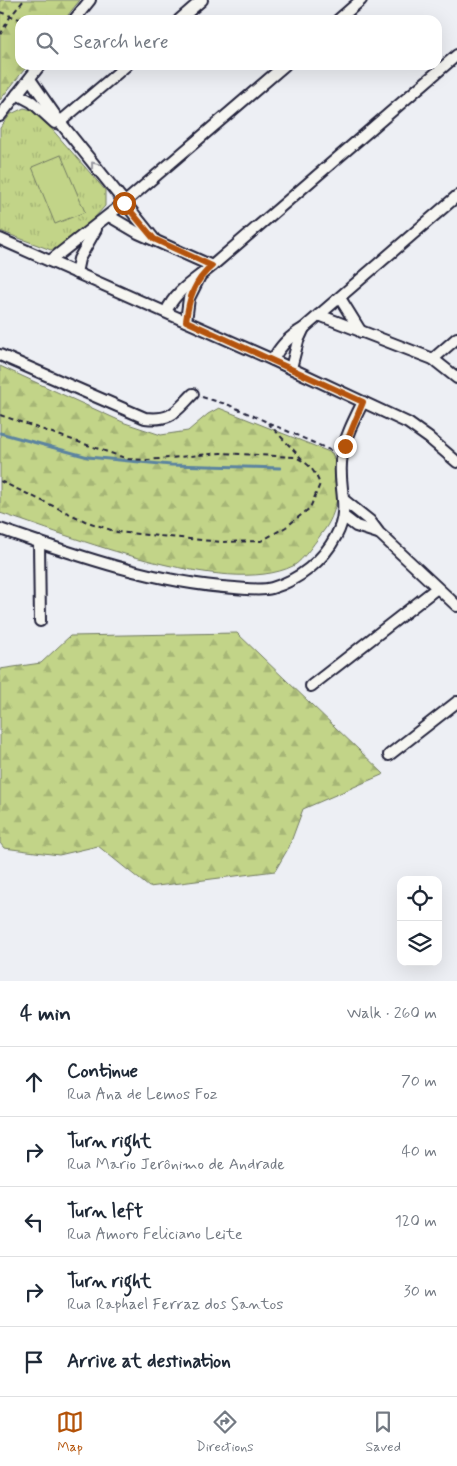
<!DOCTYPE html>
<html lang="en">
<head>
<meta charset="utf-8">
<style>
  body { margin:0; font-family:Mynerve,sans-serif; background:#f6f6f7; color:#1f2937 }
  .controls { position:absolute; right:15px; bottom:15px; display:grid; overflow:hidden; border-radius:10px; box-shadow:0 5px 20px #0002 }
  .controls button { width:45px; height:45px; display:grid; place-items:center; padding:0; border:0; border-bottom:1px solid #e0e1e3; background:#fff; color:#1f2937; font:25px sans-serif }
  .stop { position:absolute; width:15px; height:15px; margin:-11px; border:4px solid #b45309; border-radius:50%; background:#fff }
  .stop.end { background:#b45309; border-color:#fff; box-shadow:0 1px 5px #0008 }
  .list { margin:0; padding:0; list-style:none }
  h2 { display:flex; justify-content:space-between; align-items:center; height:65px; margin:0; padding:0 20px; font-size:21px }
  h2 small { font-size:16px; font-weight:400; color:#747a83 }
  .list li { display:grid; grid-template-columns:32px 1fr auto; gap:15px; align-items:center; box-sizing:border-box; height:70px; padding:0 20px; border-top:1px solid #e0e1e3 }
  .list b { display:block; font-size:19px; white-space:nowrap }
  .list p { margin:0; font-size:16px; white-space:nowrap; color:#747a83 }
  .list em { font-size:16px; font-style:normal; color:#747a83 }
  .icon { flex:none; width:28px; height:28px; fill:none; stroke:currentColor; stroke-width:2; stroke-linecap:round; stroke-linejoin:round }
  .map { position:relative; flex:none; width:457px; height:981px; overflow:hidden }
  .search { position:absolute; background:#fff; box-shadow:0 5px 20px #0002; left:15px; right:15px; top:15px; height:55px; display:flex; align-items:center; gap:12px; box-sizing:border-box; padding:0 18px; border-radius:15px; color:#747a83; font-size:19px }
  .sheet { height:415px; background:#fff }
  nav { display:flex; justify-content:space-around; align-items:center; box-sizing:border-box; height:70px; border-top:1px solid #e0e1e3; background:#fff; font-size:14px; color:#747a83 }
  nav a { display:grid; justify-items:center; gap:2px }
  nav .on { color:#b45309 }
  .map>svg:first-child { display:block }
  .forest { fill:url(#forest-firs); stroke:#727b62 }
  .park { fill:url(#park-tufts); stroke:#727b62 }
  .garden { fill:#c2d488; stroke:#727b62 }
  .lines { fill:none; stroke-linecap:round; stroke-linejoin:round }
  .stream { stroke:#5c84a0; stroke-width:3 }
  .street-casing { stroke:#22223b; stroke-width:14 }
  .path { stroke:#22223b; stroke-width:2; stroke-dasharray:5 4; stroke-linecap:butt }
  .street { stroke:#f6f6f2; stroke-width:10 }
  .oneway { stroke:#9797a0 }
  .route { stroke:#b45309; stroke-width:6 }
</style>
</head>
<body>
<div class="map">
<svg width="457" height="981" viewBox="0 0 457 981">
  <defs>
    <pattern id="forest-firs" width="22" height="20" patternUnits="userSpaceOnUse" patternTransform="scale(1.25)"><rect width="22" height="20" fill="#c2d488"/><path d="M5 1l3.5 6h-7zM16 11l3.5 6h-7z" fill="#a6b676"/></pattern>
    <pattern id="park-tufts" width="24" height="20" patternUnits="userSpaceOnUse" patternTransform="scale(1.25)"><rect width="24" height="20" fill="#c2d488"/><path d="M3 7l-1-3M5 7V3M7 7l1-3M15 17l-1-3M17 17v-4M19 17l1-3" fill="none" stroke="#a6b676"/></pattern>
  </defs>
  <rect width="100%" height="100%" fill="#edeff4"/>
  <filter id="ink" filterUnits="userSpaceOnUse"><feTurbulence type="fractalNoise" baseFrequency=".02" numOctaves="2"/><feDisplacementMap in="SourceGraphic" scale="10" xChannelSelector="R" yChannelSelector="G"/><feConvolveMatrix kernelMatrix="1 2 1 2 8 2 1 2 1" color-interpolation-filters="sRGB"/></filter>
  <g filter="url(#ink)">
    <g class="forest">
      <path d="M0,0H80L64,20H20V65H28L0,100Z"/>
      <path d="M0,366L125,423L161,435L188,431L208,414L219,408L332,453C343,476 339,509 325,529C318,538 303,561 293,566C226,599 68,535 0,513Z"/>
      <path d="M237,633L384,774L303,809L289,847L275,871L149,887L98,846L59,855L4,848L0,843V669L41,663L70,636Z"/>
    </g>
    <path class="park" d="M24,108L36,111L105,190V206C91,222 71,243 51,250L0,231V128L11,114Z"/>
    <path class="garden" d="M61,155L85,212L55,224L32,167Z"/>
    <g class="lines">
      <path class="stream" d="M0,433L88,457L171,465L280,468"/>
      <g class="street-casing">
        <g id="street">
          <path d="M74,20L90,0"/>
          <path d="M179,20L202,0"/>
          <path d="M338,20L361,0"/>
          <path d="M30,79L60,122L154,239"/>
          <path d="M17,94L32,102L55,123"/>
          <path d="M0,116L40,65"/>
          <path d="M60,122L127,65"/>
          <path d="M109,216L138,233L212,266"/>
          <path d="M0,239L273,360L408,423L429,438L457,462"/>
          <path d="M50,261L124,203L285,65"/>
          <path d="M76,273L79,259L96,229"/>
          <path d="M340,298L361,332"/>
          <path d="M166,312C176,290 194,281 212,266L457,55"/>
          <path d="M319,315L433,359L457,378"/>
          <path d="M186,321L189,298L200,276"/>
          <path d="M0,355L145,418C172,421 175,412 193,394"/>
          <path d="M433,359L457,338"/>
          <path d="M273,360C280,345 290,336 304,328L457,196"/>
          <path d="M291,368L298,341L304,328"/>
          <path d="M345,501L370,521L379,533L457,606"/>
          <path d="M343,516L356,526L378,533"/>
          <path d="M0,529C75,555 155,583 235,588C247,589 261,591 272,588C299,580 323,561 336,536C352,507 336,484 342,455C345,437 355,418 363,402"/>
          <path d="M39,542L40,621"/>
          <path d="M311,686L437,588"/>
          <path d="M389,755L457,702"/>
        </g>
      </g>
      <g class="path">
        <path d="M0,12L22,20"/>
        <path d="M0,35L10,17L24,0"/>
        <path d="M202,397L229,405L332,451"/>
        <path d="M0,415L128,459L148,460L221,453L295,457C309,463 314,470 320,484L310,508L286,527L261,541L222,542L117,532L85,521L0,481"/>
        <path d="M268,423L302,459"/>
      </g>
      <use href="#street" class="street"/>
    </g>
    <defs><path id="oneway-chevron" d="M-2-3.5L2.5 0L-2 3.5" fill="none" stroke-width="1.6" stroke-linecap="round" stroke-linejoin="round" transform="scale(1.25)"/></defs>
    <use class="oneway" href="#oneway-chevron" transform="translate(94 165) rotate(-128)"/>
  </g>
  <g class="lines" filter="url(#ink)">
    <path class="route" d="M124,203L154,239L212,266C194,281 189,298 186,321L363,402L345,446"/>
  </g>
</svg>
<div class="controls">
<button><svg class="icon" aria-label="locate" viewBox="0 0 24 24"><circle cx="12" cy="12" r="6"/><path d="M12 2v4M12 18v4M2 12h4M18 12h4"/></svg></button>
<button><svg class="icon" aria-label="layers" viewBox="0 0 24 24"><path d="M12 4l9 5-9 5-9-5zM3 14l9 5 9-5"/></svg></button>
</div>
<div class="stop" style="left:124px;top:203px"></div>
<div class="stop end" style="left:345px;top:446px"></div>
<div class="search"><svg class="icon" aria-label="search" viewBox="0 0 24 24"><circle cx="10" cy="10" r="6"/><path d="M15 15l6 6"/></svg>Search here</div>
</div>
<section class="sheet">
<h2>4 min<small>Walk · 260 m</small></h2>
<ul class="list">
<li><svg class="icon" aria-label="ahead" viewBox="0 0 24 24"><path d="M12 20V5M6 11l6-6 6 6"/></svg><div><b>Continue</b><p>Rua Ana de Lemos Foz</p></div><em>70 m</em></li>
<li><svg class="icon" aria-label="right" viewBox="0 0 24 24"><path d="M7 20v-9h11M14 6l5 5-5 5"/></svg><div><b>Turn right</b><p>Rua Mario Jerônimo de Andrade</p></div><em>40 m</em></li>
<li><svg class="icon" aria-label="left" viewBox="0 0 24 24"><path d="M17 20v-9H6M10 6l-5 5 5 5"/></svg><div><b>Turn left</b><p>Rua Amoro Feliciano Leite</p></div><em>120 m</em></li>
<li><svg class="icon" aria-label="right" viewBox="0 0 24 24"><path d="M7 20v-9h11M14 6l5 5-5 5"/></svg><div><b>Turn right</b><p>Rua Raphael Ferraz dos Santos</p></div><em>30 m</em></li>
<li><svg class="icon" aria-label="arrive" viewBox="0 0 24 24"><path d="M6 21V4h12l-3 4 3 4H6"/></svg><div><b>Arrive at destination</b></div></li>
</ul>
</section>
<nav>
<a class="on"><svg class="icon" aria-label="map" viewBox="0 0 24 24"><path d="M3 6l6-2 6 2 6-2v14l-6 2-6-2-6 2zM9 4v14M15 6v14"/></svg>Map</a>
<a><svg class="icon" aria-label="directions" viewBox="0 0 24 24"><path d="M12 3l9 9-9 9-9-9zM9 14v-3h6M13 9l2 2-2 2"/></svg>Directions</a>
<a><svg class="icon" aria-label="saved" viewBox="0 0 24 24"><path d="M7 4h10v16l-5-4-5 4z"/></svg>Saved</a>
</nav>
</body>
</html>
